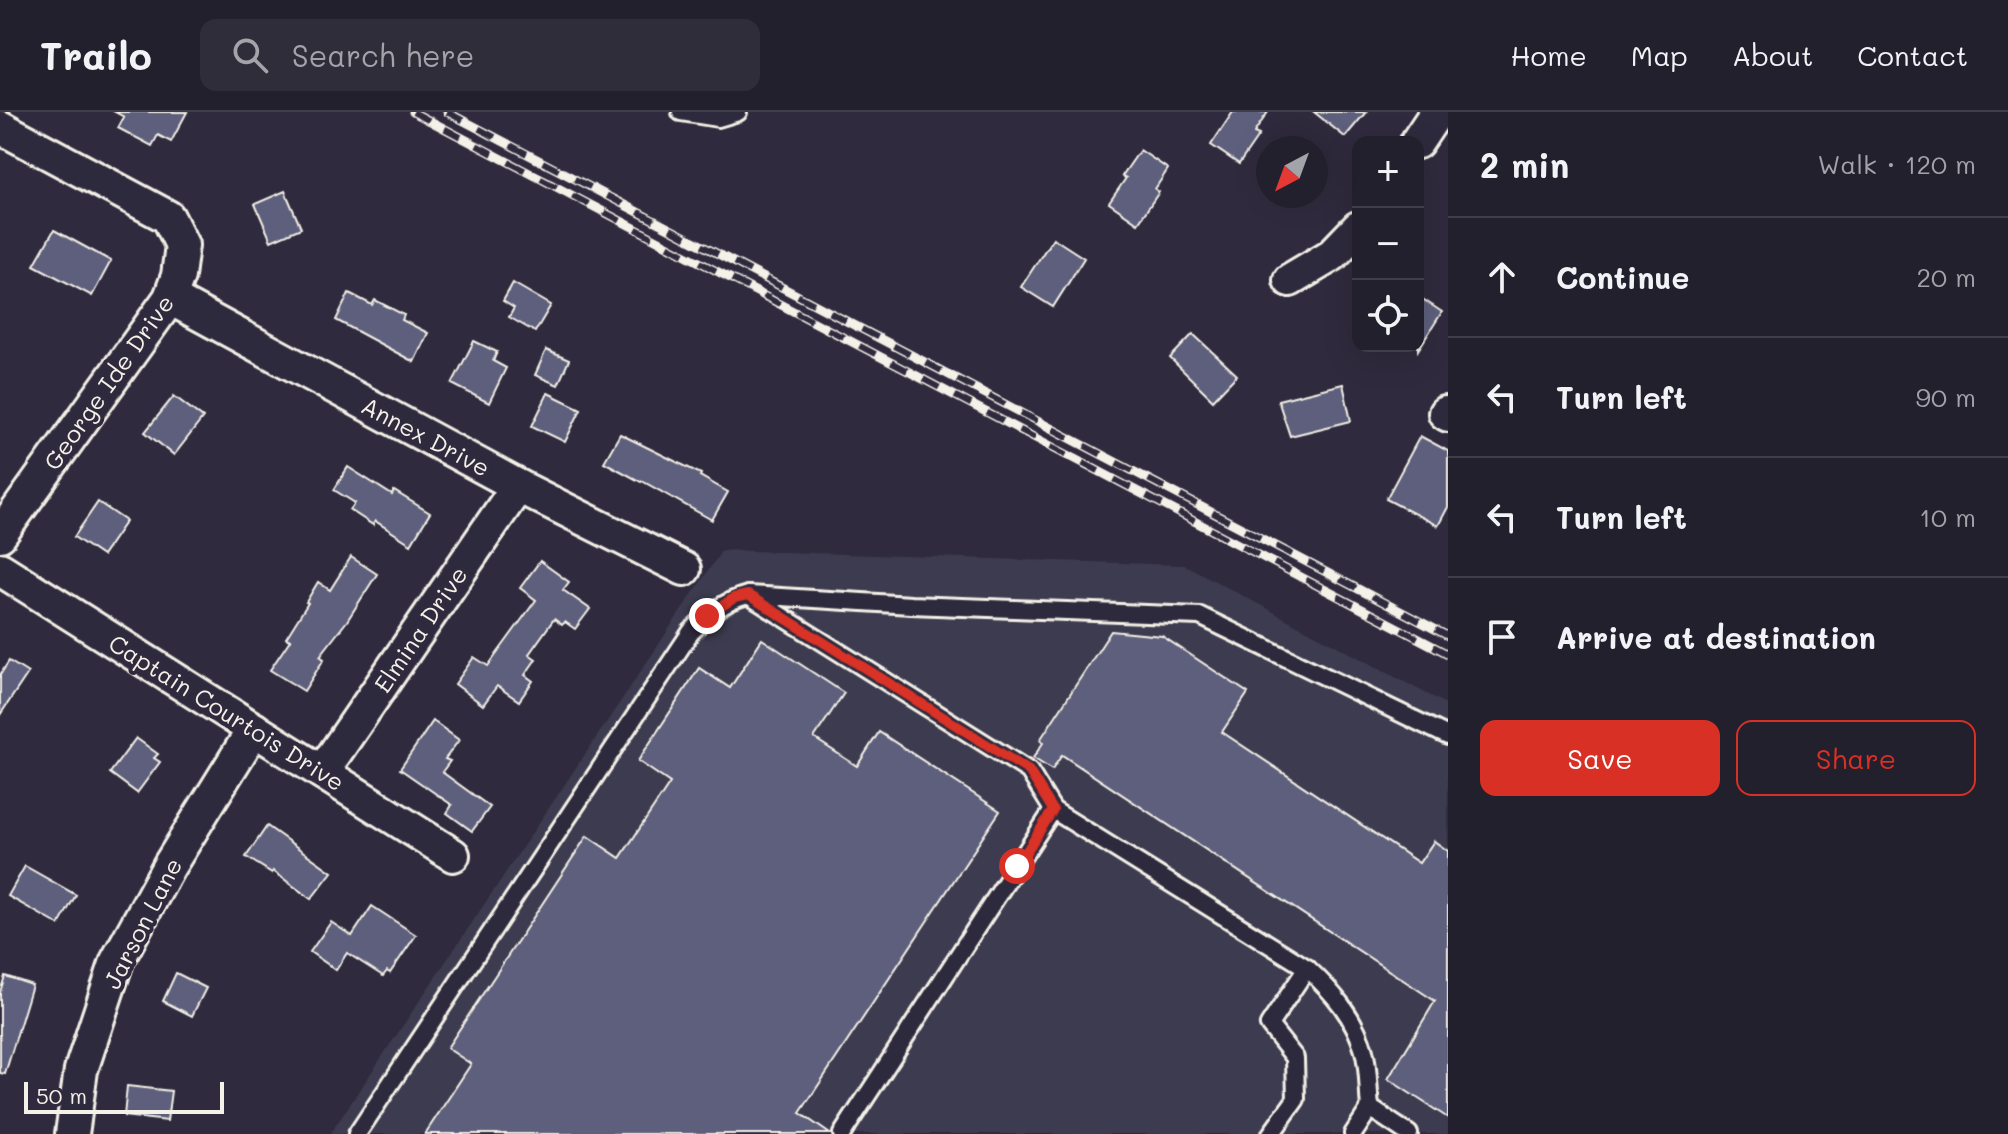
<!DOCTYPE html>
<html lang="en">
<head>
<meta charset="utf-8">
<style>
  body { margin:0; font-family:Mali,sans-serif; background:#2f2d3a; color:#f1f3f6 }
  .controls { position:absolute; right:24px; top:24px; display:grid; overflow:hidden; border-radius:16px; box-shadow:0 8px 32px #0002 }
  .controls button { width:72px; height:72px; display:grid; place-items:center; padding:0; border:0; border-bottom:2px solid #403e4a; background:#23202e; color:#f1f3f6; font:40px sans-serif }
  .compass { position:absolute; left:1256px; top:24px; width:72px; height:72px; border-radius:50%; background:#23202e; box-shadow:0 8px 32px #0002; rotate:221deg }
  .scale { position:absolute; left:24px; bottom:20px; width:200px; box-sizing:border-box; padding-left:8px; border:4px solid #f4f1e8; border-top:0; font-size:22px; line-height:28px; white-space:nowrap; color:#f4f1e8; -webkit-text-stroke:6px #2f2a3d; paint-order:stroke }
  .stop { position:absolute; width:24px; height:24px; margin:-18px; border:6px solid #d93025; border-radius:50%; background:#fff }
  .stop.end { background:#d93025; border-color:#fff; box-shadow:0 2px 8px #0008 }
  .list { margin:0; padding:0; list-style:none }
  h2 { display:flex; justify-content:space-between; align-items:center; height:104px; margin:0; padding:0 32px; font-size:34px }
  h2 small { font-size:26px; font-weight:400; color:#a3a3aa }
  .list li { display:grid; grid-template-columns:52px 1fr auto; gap:24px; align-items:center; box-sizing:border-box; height:120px; padding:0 32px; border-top:2px solid #403e4a }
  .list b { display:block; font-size:30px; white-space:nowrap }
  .list em { font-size:26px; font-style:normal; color:#a3a3aa }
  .actions { display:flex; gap:16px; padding:24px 32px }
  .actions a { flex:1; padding:18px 0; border:2px solid #d93025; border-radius:16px; text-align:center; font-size:28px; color:#d93025 }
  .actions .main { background:#d93025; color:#fff }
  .icon { flex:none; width:44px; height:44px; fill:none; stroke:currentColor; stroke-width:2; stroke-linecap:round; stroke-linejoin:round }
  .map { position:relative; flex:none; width:1448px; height:1022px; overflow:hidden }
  header { display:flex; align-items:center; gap:48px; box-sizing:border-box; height:112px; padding:0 40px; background:#23202e; border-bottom:2px solid #403e4a }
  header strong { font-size:38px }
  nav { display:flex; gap:44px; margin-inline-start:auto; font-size:28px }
  .search { width:560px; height:72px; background:#2f2d3a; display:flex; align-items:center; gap:20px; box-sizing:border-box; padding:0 28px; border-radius:16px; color:#a3a3aa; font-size:30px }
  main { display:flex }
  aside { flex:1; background:#23202e }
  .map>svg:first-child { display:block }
  .built { fill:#3d3a50 }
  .building { fill:#5d5f7c; stroke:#f4f1e8; stroke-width:2 }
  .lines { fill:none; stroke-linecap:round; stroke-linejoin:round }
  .lane-casing { stroke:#f4f1e8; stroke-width:22 }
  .street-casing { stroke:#f4f1e8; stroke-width:38 }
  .lane { stroke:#2f2a3d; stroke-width:16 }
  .street { stroke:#2f2a3d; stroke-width:32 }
  .rail-casing { stroke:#f4f1e8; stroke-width:9 }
  .rail { stroke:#2f2a3d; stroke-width:6; stroke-dasharray:18; stroke-linecap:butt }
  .route { stroke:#d93025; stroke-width:10 }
  .labels { text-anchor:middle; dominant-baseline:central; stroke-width:8; stroke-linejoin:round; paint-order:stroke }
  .street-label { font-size:24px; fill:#f4f1e8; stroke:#2f2a3d }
</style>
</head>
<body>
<header>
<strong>Trailo</strong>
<div class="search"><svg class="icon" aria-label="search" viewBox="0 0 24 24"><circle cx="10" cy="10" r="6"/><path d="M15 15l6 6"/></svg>Search here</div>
<nav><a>Home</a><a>Map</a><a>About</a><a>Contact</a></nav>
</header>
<main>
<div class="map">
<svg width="1448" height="1022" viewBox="0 0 1448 1022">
  <rect width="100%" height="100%" fill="#2f2a3d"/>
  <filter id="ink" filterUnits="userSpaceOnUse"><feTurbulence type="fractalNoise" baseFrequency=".0125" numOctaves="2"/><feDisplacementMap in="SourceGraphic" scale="16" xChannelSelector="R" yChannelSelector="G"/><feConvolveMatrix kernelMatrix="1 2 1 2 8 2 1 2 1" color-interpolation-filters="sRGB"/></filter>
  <g filter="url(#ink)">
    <path class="built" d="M722,438L1185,453L1448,593V1022H330Z"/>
    <g class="building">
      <path d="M115,0H187L171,30L158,23L152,34L118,16L124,5Z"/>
      <path d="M1233,0H1268L1254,21L1259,23L1239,52L1211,33Z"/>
      <path d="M1314,0H1366L1345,25Z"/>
      <path d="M1140,38L1168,57L1155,77L1159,80L1138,111L1109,91L1126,66L1122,64Z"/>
      <path d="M285,79L301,116L271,129L255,92Z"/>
      <path d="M54,118L111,149L92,184L34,153Z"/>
      <path d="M1053,126L1084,146L1053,195L1021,175Z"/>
      <path d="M513,171L551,193L535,220L509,205L514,196L503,189Z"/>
      <path d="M349,181L372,193L375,188L404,203L402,208L428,221L414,250L336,208Z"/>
      <path d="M1418,184L1442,200L1418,238Z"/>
      <path d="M1193,222L1237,263L1213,288L1170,246Z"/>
      <path d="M474,229L497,240L493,249L506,256L489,291L452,272Z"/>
      <path d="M546,238L569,248L558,273L535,263Z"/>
      <path d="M1343,272L1351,309L1290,324L1278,288Z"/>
      <path d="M548,281L581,297L565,330L532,314Z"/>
      <path d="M174,284L203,306L174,343L145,320Z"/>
      <path d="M620,322L701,362L700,364L728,380L712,408L642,369L641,370L604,350Z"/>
      <path d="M1420,324L1448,339V395L1438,414L1386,387Z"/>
      <path d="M348,355L392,383L394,379L430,401L411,432L375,409L373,413L350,398L355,391L334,378Z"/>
      <path d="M98,390L126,409L102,444L74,425Z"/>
      <path d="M351,445L377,462L347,509L320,544L324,547L304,579L270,558L290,528L286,526L308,491L306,490L318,470L330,478Z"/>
      <path d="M540,449L569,470L563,478L590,497L575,517L565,510L562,513L554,507L529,542L536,547L525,563L533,569L519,589L497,574L483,593L455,572L474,545L488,554L536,488L520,476Z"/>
      <path d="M1111,519L1162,524L1248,581L1222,620L1419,751L1434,729L1448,739V1006L1388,967L1435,889L1062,643L1052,658L1033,646L1043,631L1040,628Z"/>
      <path d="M762,527L844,581L814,626L857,654L879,620L1000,699L800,1001L830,1022H425L471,952L447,936L587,724L620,746L670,671L638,649L699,556L730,576Z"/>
      <path d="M9,549L28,561L0,603V563Z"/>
      <path d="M433,609L459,628L445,647L450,649L442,660L490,695L472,719L447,701L452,693L400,657Z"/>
      <path d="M136,626L158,642L154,646L160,650L137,681L110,661Z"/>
      <path d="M267,714L332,760L311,787L273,759L272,761L246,745Z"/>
      <path d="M25,754L76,783L59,813L8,784Z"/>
      <path d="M372,794L416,823L390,861L387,859L383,864L347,841L336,858L310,840L331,810L352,824Z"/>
      <path d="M176,861L206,876L192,904L163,889Z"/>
      <path d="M5,864L32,873L5,962L0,961V880Z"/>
      <path d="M127,974L171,979L167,1009L124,1004Z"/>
    </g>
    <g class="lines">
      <g class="lane-casing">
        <g id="lane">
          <path d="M681,0L718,6L738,0"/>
          <path d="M1053,698L1029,659L748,483L911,493L1200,504L1448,624"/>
          <path d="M357,1022L691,520C708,503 724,489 748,483"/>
          <path d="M842,1022L1053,698L1307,856C1332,879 1355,905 1364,939C1369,957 1368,978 1370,996"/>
          <path d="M1271,1022L1296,987L1295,946L1269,913L1307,856"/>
          <path d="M1353,1022L1370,996L1409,1022"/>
        </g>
      </g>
      <g class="street-casing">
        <g id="street">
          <path d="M0,15L168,105L182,133L178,164L170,186L0,423"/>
          <path d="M1417,30L1437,0"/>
          <path d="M1290,168L1332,143L1358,116"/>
          <path d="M170,186L518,374L684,457"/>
          <path d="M1445,301L1448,303"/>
          <path d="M0,457L453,743"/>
          <path d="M322,660L518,374"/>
          <path d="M72,1022L81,958L117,849L169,754L254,617"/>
        </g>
      </g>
      <use href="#lane" class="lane"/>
      <use href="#street" class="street"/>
      <g class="rail-casing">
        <g id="rail">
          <path d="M413,0L1448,542"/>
          <path d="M447,0L1448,524"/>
        </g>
      </g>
      <use href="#rail" class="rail"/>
    </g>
  </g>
  <g class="lines" filter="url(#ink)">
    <path class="route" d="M707,504L734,486L748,483L1029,659L1053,698L1017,754"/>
  </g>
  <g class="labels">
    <g class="street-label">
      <text transform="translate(108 270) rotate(-55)">George Ide Drive</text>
      <text transform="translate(426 324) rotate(28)">Annex Drive</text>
      <text transform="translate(420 517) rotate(-56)">Elmina Drive</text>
      <text transform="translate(227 600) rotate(32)">Captain Courtois Drive</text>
      <text transform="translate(142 811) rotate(-63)">Jarson Lane</text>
    </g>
  </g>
</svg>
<div class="controls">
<button>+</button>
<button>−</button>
<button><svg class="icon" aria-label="locate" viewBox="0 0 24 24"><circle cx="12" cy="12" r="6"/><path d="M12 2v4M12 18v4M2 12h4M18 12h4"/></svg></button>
</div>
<svg class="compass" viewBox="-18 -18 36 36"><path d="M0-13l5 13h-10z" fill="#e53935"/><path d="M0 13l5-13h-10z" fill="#a3a3aa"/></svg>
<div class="scale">50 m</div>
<div class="stop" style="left:1017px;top:754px"></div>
<div class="stop end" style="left:707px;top:504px"></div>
</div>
<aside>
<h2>2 min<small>Walk · 120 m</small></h2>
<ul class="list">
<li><svg class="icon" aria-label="ahead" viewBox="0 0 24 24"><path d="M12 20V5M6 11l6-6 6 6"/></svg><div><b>Continue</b></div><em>20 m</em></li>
<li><svg class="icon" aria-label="left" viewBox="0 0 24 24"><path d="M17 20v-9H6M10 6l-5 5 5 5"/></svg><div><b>Turn left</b></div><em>90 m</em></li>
<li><svg class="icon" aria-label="left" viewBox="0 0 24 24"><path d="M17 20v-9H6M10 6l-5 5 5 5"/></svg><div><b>Turn left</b></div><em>10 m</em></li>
<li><svg class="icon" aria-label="arrive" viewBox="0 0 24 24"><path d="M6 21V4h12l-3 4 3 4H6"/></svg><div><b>Arrive at destination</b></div></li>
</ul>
<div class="actions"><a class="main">Save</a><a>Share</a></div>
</aside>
</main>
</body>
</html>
